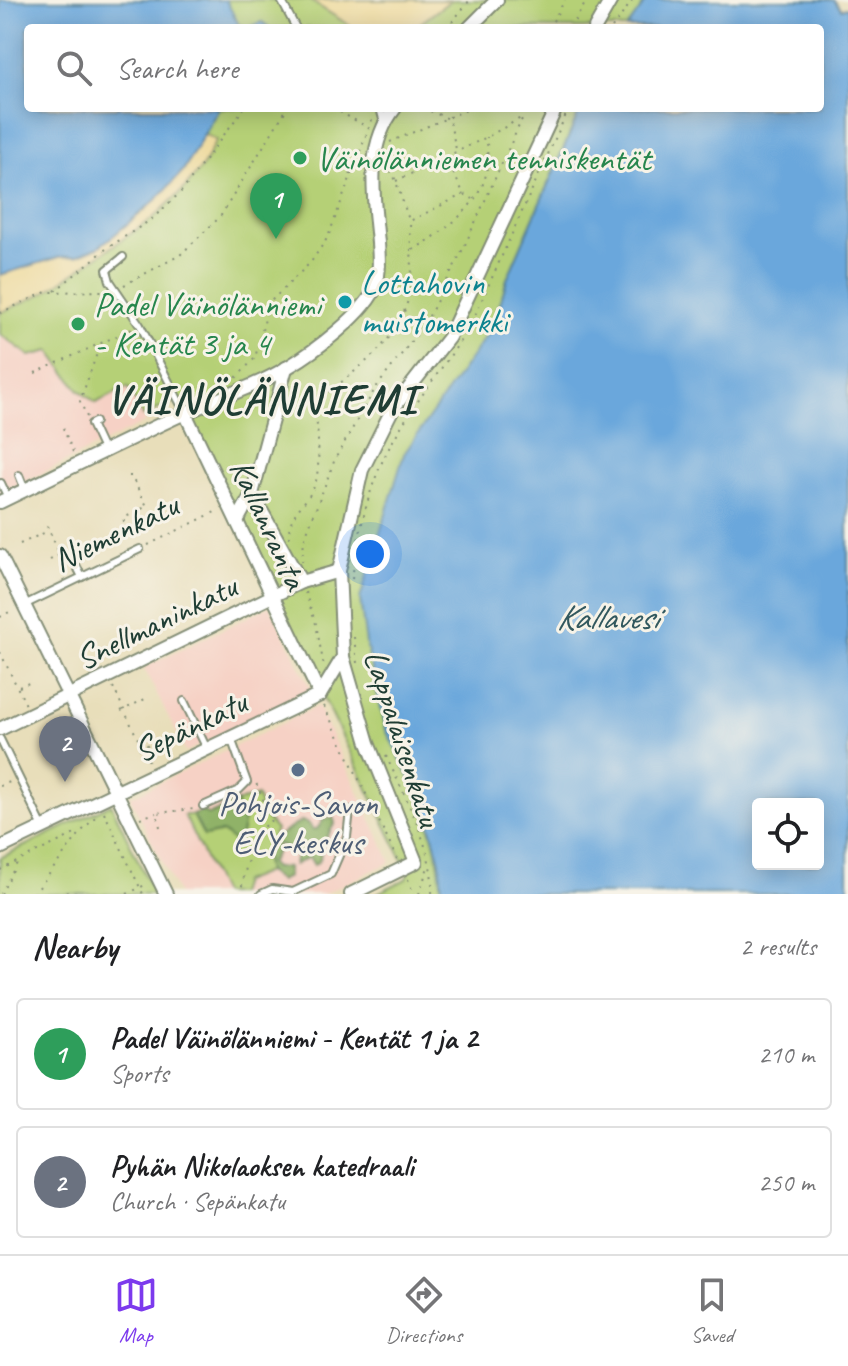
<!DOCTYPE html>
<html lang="en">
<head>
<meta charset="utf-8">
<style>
  body { margin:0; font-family:Caveat,sans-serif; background:#f2f2f2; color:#202124 }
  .controls { position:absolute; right:24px; bottom:24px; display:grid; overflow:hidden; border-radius:8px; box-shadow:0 4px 20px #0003 }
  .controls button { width:72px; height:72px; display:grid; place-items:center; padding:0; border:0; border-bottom:2px solid #e0e0e0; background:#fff; color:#202124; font:40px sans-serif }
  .you { position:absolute; left:370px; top:554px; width:28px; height:28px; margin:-20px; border:6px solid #fff; border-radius:50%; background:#1a73e8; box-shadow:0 0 0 12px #1a73e833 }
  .badge { display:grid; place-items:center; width:52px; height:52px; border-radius:50%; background:#7c3aed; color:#fff; font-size:26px; font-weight:700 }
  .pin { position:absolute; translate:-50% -66px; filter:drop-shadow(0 2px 4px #0008) }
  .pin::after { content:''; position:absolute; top:42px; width:28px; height:24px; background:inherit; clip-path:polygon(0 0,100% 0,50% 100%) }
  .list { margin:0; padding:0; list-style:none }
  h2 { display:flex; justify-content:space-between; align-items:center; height:104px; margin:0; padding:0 32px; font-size:34px }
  h2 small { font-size:26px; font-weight:400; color:#757577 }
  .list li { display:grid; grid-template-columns:52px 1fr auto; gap:24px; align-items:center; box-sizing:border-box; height:112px; margin:0 16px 16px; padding:0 16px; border:2px solid #e0e0e0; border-radius:8px }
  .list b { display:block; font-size:30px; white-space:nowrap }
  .list p { margin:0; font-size:26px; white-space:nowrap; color:#757577 }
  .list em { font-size:26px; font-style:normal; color:#757577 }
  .icon { flex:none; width:44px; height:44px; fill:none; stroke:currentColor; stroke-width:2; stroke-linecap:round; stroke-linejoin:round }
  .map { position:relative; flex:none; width:848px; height:894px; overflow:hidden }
  .search { position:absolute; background:#fff; box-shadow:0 4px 20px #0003; left:24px; right:24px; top:24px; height:88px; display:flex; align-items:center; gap:20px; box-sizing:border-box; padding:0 28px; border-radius:8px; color:#757577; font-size:30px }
  .sheet { height:360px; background:#fff }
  nav { display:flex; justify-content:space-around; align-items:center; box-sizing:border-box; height:112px; border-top:2px solid #e0e0e0; background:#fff; font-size:22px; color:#757577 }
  nav a { display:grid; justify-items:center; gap:4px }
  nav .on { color:#7c3aed }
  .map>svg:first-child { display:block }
  .built { fill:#f6d1c5 }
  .green { fill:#b5d076; stroke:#6a8655; stroke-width:2 }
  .forest { fill:#90b267; stroke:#58784e; stroke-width:2 }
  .sand { fill:#eeda9e; stroke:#868c69; stroke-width:2 }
  .water { fill:#6ba7dc; stroke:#457288; stroke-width:2; fill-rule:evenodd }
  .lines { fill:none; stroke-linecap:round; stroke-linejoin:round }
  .lane-casing { stroke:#848e77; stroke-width:10 }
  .street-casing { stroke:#848e77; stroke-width:16 }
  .path { stroke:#848e77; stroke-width:2; stroke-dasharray:2 6; stroke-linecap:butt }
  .lane { stroke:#fff; stroke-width:6 }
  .street { stroke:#fff; stroke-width:12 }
  .leisure-dot { fill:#2e9e5b; stroke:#f7f3e8; stroke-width:3 }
  .culture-dot { fill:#0f9aa8; stroke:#f7f3e8; stroke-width:3 }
  .service-dot { fill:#5c6f8a; stroke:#f7f3e8; stroke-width:3 }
  .labels { text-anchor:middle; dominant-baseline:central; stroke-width:6; stroke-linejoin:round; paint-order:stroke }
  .leisure-label { font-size:34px; fill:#27864d; stroke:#f7f3e8; text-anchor:start }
  .culture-label { font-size:34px; fill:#0d838f; stroke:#f7f3e8; text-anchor:start }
  .street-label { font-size:34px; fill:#1f3d34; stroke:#f7f3e8 }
  .service-label { font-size:34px; fill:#4e5e75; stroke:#f7f3e8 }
  .water-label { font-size:36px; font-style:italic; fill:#32585e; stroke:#f7f3e8 }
  .district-label { font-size:42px; font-weight:bold; letter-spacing:2px; fill:#1f3d34; stroke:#f7f3e8 }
</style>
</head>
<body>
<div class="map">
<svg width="848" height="894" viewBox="0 0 848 894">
  <rect width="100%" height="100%" fill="#f7f3e8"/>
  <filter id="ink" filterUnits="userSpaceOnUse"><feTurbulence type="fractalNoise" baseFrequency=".0125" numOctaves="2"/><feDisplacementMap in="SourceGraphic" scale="16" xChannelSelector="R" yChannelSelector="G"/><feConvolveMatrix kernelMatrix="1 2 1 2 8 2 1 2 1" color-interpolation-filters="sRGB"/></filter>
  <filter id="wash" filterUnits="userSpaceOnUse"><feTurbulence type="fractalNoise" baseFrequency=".006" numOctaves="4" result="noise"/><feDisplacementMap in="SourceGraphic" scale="32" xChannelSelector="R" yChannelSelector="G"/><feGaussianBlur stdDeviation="1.8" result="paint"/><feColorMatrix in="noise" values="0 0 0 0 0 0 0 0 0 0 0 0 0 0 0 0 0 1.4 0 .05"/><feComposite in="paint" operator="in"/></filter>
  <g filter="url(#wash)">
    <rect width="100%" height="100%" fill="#e8deba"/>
    <g class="built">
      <path d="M0,334L30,356L50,351L79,390L128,386L146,422L0,494Z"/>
      <path d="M270,606L312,691L186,752L144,668Z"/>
      <path d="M318,706L391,862L323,894H178L130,797Z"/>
    </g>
    <g class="green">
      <path d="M226,0H309L354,28H270L262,22L249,28L238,25Z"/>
      <path d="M451,0H647L627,28H414Z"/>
      <path d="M219,108H581L507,279L494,324L477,349L400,757C423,804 439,841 442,894H376L406,879L409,873L178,400L143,416L128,387L96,403L79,390L50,351L30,356L0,334V275L18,270L183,171Z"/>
      <path d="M257,796L264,816L276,830L264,853L267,872L242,882L238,894H222L184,815H193L204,836L224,832L235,843L243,829L238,816L237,802Z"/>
      <path d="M111,804L154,894H0V858Z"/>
    </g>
    <g class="forest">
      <path d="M237,802L238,816L244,820L240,839L235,843L223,832L204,836L193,815L203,811L208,815Z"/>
      <path d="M333,817L335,823L322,845L320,860L314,865L309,857L294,865L296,853L278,844L275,846L277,851L270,863L274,868L287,867L288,877L279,881L267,872L264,853L273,839L302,821L309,824L312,829H317L324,819Z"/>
    </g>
    <g class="sand">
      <path d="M309,0H451L414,28H354Z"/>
      <path d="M204,134L216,140L203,166L183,190L152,219L46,292L0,313V275L59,257L76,256L98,247L144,211L183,171Z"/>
    </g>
    <g class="water">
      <path d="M0,0H226L239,25L249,27L262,22L270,28H28V108H219L183,171L158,198L113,236L98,247L76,256L59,257L0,275Z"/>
      <path d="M647,0H834L841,9L848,7V894H442L440,862L426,810L386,730L366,644L360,599L404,454L494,324L507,279L581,108H820V28H627ZM758,804H818V864H758Z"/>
    </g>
  </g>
  <g filter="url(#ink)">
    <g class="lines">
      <g class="lane-casing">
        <g id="lane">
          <path d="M281,0L296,28"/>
          <path d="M380,108L384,123"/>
          <path d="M123,257L107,270L110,281L140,325L185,413"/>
          <path d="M95,422L91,424L104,452"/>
          <path d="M19,475L25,490"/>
          <path d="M1,483L8,498"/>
          <path d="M75,563L82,577"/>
          <path d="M24,605L140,549"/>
          <path d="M184,701L207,749"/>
          <path d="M0,739L40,821"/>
          <path d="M203,806L239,790L247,782L231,738"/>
          <path d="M261,894L272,889L293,892L331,874L347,837L350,810"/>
        </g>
      </g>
      <g class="street-casing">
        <g id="street">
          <path d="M469,28L497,0"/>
          <path d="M595,28L611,0"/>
          <path d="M185,413L320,695"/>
          <path d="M252,494L301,582"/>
          <path d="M0,502C62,472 124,441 187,412C220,398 257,386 288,367C312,353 368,312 376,285C380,271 379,257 378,243C374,197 364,147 395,108"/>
          <path d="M237,521L252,494L286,368"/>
          <path d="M0,556L166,894"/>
          <path d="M0,729L301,582L339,571"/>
          <path d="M0,848L320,695L343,657"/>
          <path d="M351,894L416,862L368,743L343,657L339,571L362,470L392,410L449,337L556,108"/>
        </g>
      </g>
      <g class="path">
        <path d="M447,28L470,0"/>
        <path d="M549,28L565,0"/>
        <path d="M571,28L587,0"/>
        <path d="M612,28L633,0"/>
        <path d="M333,108L367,127"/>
        <path d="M423,108L449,119L456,149"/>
        <path d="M390,142L471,108"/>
        <path d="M446,159L464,194L473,199"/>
        <path d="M386,164L394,176L409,220"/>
        <path d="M350,175L362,162"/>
        <path d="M396,181L487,137L521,118"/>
        <path d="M411,251L410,221L464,194"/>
        <path d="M124,285L180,255L220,217L287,108"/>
        <path d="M55,291L106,249L152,219L183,190L244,108"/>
        <path d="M0,313L46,292L107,291"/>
        <path d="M35,373L132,329"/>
        <path d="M222,385L236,378L255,358L269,303L311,262L328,237L373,117"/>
        <path d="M87,417L80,401L100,345"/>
        <path d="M63,428L73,452"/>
        <path d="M47,526L62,559L66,575"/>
        <path d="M123,530L124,518L147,506L131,476H125"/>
        <path d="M289,538C287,511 310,504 316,481C321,457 317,429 315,403C371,357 419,332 411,251C441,234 482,206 487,169C488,159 487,147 487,137"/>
        <path d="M20,544L48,531"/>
        <path d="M148,545L217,511"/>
        <path d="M50,560L59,555"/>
        <path d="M302,562L304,540L335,459L375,389L426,322L464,247L527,108"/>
        <path d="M352,579C358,535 368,487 389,448C412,404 445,367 471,324L569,108"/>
        <path d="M305,592L316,624L324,667"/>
        <path d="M0,617L13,610"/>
        <path d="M354,637L357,663"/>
        <path d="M0,652L26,705"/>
        <path d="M19,687L29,683"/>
        <path d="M113,687L150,764"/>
        <path d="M324,706L397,859"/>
        <path d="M121,711L145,699"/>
        <path d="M139,749L164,737"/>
        <path d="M386,756C404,795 435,850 432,894"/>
        <path d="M0,786L10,782"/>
        <path d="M104,812L143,894"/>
        <path d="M140,818L156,813"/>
        <path d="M160,827L157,813L194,809"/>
        <path d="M0,870L79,832"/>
        <path d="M408,879L413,894"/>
        <path d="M1,894L17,863"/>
        <path d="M34,894L81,832L98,814"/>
        <path d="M42,894L75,892L86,894"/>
        <path d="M127,894L147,884"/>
        <path d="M240,894C246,871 250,832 272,820L256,783"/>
        <path d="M419,894L429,864"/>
      </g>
      <use href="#lane" class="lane"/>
      <use href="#street" class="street"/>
    </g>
  </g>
  <g class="leisure-dot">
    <circle cx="300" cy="158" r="8"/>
    <circle cx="78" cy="324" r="8"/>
  </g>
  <circle class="culture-dot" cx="345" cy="302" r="8"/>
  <circle class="service-dot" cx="298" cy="770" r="8"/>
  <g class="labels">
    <g class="leisure-label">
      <text x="316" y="158">Väinölänniemen tenniskentät</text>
      <text x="94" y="304">Padel Väinölänniemi<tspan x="94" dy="39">- Kentät 3 ja 4</tspan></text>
    </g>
    <g class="culture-label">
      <text x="361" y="282">Lottahovin<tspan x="361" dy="39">muistomerkki</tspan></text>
    </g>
    <g class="street-label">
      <text transform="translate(269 524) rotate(65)">Kallanranta</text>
      <text transform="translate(115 532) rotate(-26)">Niemenkatu</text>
      <text transform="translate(156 622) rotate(-26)">Snellmaninkatu</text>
      <text transform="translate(190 726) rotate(-26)">Sepänkatu</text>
      <text transform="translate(403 738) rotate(72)">Lappalaisenkatu</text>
    </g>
    <g class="service-label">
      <text x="298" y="803">Pohjois-Savon<tspan x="298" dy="39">ELY-keskus</tspan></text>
    </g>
    <g class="water-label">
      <text x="607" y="617">Kallavesi</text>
    </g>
    <g class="district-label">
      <text x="262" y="399">VÄINÖLÄNNIEMI</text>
    </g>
  </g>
</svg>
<div class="controls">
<button><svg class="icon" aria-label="locate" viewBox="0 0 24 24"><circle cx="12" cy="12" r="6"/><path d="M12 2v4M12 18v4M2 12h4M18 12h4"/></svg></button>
</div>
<div class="you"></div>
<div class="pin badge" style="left:276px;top:239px;background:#2e9e5b">1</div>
<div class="pin badge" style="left:65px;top:782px;background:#6b7280">2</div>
<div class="search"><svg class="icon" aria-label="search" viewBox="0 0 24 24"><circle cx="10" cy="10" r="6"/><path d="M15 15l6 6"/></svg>Search here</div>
</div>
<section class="sheet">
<h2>Nearby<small>2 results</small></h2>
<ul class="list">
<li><span class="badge" style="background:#2e9e5b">1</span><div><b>Padel Väinölänniemi - Kentät 1 ja 2</b><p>Sports</p></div><em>210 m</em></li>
<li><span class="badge" style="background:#6b7280">2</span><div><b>Pyhän Nikolaoksen katedraali</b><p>Church · Sepänkatu</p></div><em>250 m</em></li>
</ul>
</section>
<nav>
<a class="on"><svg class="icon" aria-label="map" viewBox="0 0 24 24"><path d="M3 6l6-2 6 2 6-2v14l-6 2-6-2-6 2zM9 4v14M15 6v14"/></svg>Map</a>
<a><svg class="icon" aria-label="directions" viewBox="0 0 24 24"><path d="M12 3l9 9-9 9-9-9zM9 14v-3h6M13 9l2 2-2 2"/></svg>Directions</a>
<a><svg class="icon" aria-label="saved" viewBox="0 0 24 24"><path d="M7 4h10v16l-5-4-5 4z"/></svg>Saved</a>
</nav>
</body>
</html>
